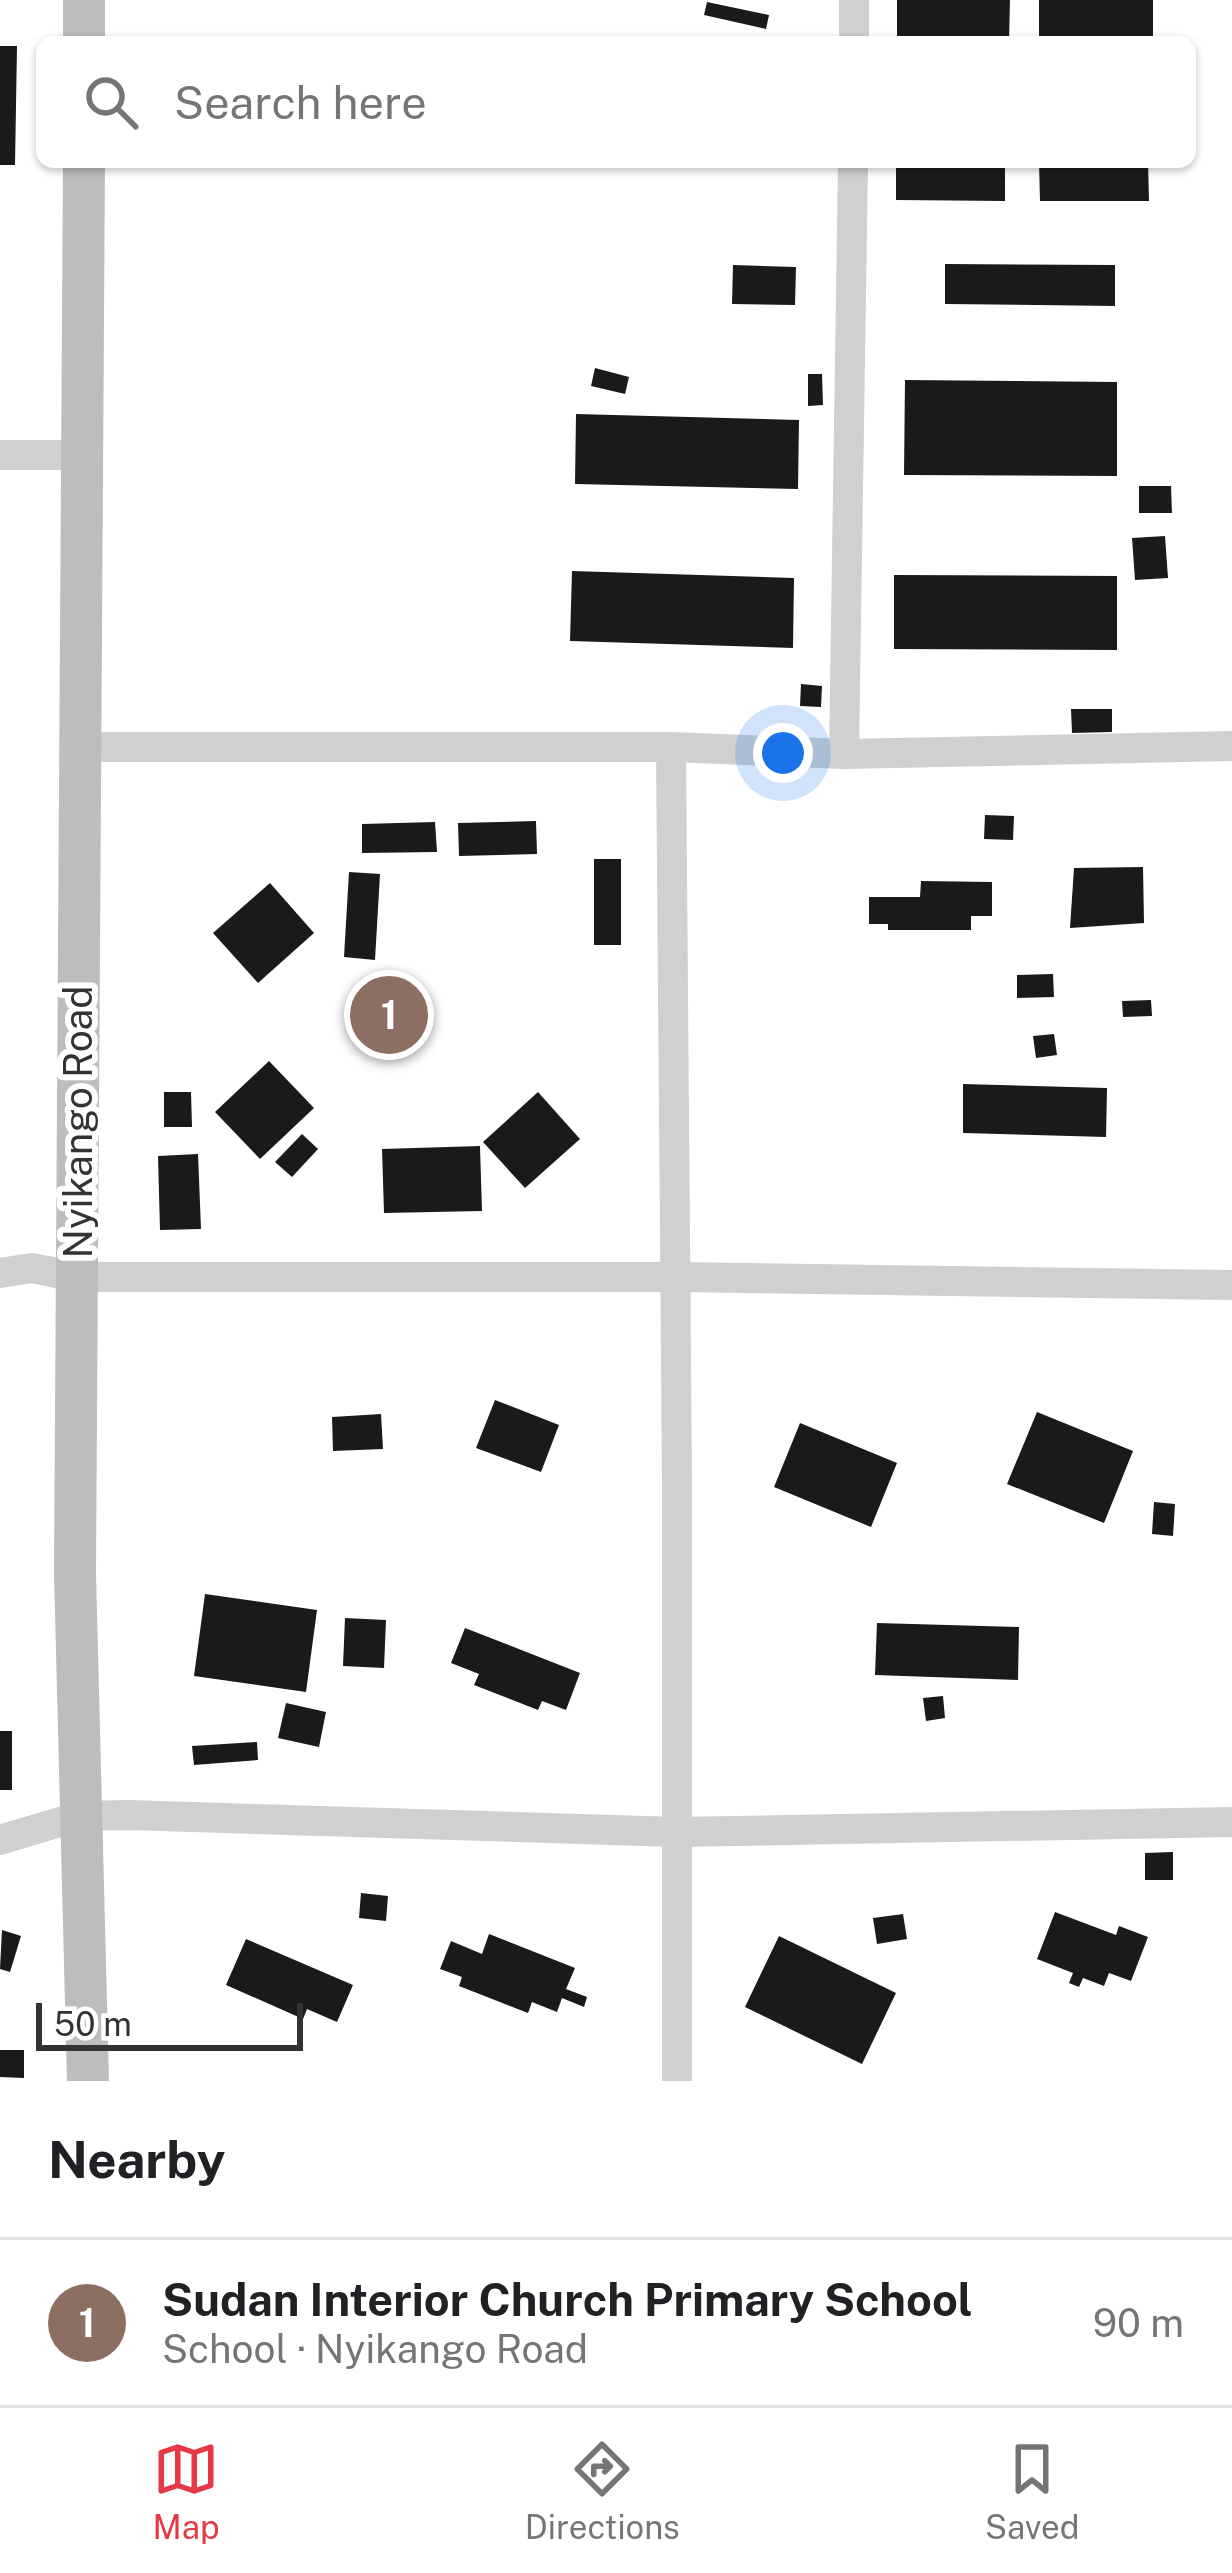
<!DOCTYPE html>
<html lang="en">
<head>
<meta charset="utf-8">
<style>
  body { margin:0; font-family:"Public Sans",sans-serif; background:#f6f6f6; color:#202124 }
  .scale { position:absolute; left:36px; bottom:30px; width:267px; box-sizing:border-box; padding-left:12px; border:6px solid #333; border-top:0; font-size:33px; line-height:42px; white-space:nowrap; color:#333; -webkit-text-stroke:9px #fff; paint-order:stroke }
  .you { position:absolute; left:783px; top:753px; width:42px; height:42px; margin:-30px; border:9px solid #fff; border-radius:50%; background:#1a73e8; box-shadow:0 0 0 18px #1a73e833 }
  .badge { display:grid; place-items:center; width:78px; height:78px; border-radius:50%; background:#e63946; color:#fff; font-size:39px; font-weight:700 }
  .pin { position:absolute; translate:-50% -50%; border:6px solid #fff; box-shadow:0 3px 12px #0006 }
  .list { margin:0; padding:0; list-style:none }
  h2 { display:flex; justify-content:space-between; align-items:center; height:156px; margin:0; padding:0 48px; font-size:51px }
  h2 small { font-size:39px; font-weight:400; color:#757577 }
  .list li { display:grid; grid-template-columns:78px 1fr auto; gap:36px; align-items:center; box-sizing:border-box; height:168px; padding:0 48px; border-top:3px solid #e0e0e0 }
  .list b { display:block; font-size:45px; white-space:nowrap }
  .list p { margin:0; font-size:39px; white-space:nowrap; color:#757577 }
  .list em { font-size:39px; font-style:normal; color:#757577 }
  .icon { flex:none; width:66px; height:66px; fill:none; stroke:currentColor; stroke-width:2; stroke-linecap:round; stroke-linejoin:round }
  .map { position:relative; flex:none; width:1232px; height:2081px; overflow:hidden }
  .search { position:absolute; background:#fff; box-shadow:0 3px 9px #0004; left:36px; right:36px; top:36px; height:132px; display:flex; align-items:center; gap:30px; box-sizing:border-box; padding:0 42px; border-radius:18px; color:#757577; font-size:45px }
  .sheet { height:324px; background:#fff }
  nav { display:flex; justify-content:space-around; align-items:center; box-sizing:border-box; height:168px; border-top:3px solid #e0e0e0; background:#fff; font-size:33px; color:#757577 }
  nav a { display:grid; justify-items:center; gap:6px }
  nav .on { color:#e63946 }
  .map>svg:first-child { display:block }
  .building { fill:#1a1a1a }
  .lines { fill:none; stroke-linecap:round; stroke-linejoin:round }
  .street { stroke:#d0d0d0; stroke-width:30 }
  .secondary { stroke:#bdbdbd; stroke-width:42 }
  .labels { text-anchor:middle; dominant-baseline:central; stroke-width:12; stroke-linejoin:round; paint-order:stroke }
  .street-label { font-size:39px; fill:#333; stroke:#fff }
</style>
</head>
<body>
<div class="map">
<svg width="1232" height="2081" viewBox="0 0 1232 2081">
  <rect width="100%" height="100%" fill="#fff"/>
  <g class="building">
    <path d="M897,0H1010L1009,42H897Z"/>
    <rect x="1039" y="0" width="114" height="42"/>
    <path d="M707,2L769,15L766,29L704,15Z"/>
    <path d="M0,46H17L15,165H0Z"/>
    <path d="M896,162H1005V201L896,200Z"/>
    <path d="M1039,162H1148L1149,201H1040Z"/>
    <path d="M945,264L1115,265V306L945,304Z"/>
    <path d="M733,265L796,267L795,305L732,304Z"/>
    <path d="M595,368L629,377L625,394L591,386Z"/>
    <path d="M808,374H822L823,405L808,406Z"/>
    <path d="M905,380L1117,382V476L904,475Z"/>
    <path d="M576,414L799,420L798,489L575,484Z"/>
    <path d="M1139,486H1171L1172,513H1139Z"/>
    <path d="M1165,536L1168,578L1135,580L1132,538Z"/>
    <path d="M572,571L794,578L793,648L570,641Z"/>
    <path d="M894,575L1117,576V650L894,649Z"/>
    <path d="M801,684L822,686L821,707L800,706Z"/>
    <path d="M1071,709H1112V732L1072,733Z"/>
    <path d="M985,815L1014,816L1013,840L984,839Z"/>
    <path d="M536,821L537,854L459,856L458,823Z"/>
    <path d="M435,822L437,852L362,853V824Z"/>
    <rect x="594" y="859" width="27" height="86"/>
    <path d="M1143,867L1144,923L1070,928L1074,868Z"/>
    <path d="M349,872L380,874L375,960L344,957Z"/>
    <path d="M921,881L992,882V916H971V930H888V924H869V897H920Z"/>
    <path d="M270,883L314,933L258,983L213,933Z"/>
    <path d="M1053,974L1054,997L1017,998V975Z"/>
    <path d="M1151,1000L1152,1016L1123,1017L1122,1001Z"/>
    <path d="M1054,1034L1057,1055L1036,1058L1033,1036Z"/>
    <path d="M269,1061L314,1108L260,1159L215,1112Z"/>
    <path d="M963,1084L1107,1088L1106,1137L963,1133Z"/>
    <path d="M164,1092H191L192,1127H164Z"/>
    <path d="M538,1092L580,1139L525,1188L483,1142Z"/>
    <path d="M302,1134L318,1149L292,1177L275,1162Z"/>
    <path d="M480,1146L482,1211L384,1213L382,1149Z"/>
    <path d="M198,1154L201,1229L160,1230L158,1156Z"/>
    <path d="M495,1400L559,1425L541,1472L476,1448Z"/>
    <path d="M1037,1412L1133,1451L1104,1523L1007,1484Z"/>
    <path d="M381,1414L383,1449L333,1451L332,1417Z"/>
    <path d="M800,1423L897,1463L871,1527L774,1487Z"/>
    <path d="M1154,1502L1175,1504L1173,1536L1152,1534Z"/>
    <path d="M205,1594L317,1610L306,1692L194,1676Z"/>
    <path d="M345,1618L386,1620L384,1668L343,1666Z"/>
    <path d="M877,1623L1019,1627L1018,1680L875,1675Z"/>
    <path d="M465,1628L580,1673L566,1710L542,1701L538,1710L474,1685L479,1674L451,1663Z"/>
    <path d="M943,1696L945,1718L926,1721L923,1698Z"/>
    <path d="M286,1703L326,1712L319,1747L278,1738Z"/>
    <rect x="0" y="1731" width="12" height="59"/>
    <path d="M257,1742L258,1760L194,1765L192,1746Z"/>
    <path d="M1173,1852V1880H1145V1853Z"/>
    <path d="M361,1893L388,1896L386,1921L359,1918Z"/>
    <path d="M1055,1912L1116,1935L1119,1926L1148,1937L1131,1981L1109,1973L1104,1986L1083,1978L1079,1987L1069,1983L1073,1973L1037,1959Z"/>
    <path d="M903,1914L907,1939L877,1944L873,1918Z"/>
    <path d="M2,1930L21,1936L10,1972L0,1969Z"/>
    <path d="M489,1934L575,1968L566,1989L587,1997L584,2007L562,1998L557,2012L532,2002L528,2013L459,1986L462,1977L440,1969L451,1941L482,1954Z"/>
    <path d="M779,1936L896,1993L862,2064L745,2007Z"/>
    <path d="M246,1939L353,1985L337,2022L307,2009L303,2019L226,1985Z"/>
    <path d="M0,2050H24V2078L0,2077Z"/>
  </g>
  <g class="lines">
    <g class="street">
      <path d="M854,0V42"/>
      <path d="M0,455H81"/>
      <path d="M79,747H671L844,754L1232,746"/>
      <path d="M671,747L677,1483V2081"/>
      <path d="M844,754L853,162"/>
      <path d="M0,1273L32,1268L77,1277H675L1232,1285"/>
      <path d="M0,1840L80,1816L128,1815L677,1832L1232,1822"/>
    </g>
    <g class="secondary">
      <path d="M84,42V0"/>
      <path d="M84,162L75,1573L88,2081"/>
    </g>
  </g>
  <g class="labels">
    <g class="street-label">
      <text transform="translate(78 1122) rotate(-90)">Nyikango Road</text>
    </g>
  </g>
</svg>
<div class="scale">50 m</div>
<div class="you"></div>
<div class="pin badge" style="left:389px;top:1015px;background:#8d6e63">1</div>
<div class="search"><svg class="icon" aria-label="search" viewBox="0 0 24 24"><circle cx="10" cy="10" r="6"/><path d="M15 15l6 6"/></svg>Search here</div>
</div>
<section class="sheet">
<h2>Nearby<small></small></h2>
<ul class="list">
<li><span class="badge" style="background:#8d6e63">1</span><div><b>Sudan Interior Church Primary School</b><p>School · Nyikango Road</p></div><em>90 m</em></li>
</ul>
</section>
<nav>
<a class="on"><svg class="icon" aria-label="map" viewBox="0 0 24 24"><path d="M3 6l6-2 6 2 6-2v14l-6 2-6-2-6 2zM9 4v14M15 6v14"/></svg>Map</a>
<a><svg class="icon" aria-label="directions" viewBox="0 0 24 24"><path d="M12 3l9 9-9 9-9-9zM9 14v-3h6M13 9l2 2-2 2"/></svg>Directions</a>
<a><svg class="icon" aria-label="saved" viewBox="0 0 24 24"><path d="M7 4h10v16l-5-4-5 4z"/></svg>Saved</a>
</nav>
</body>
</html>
